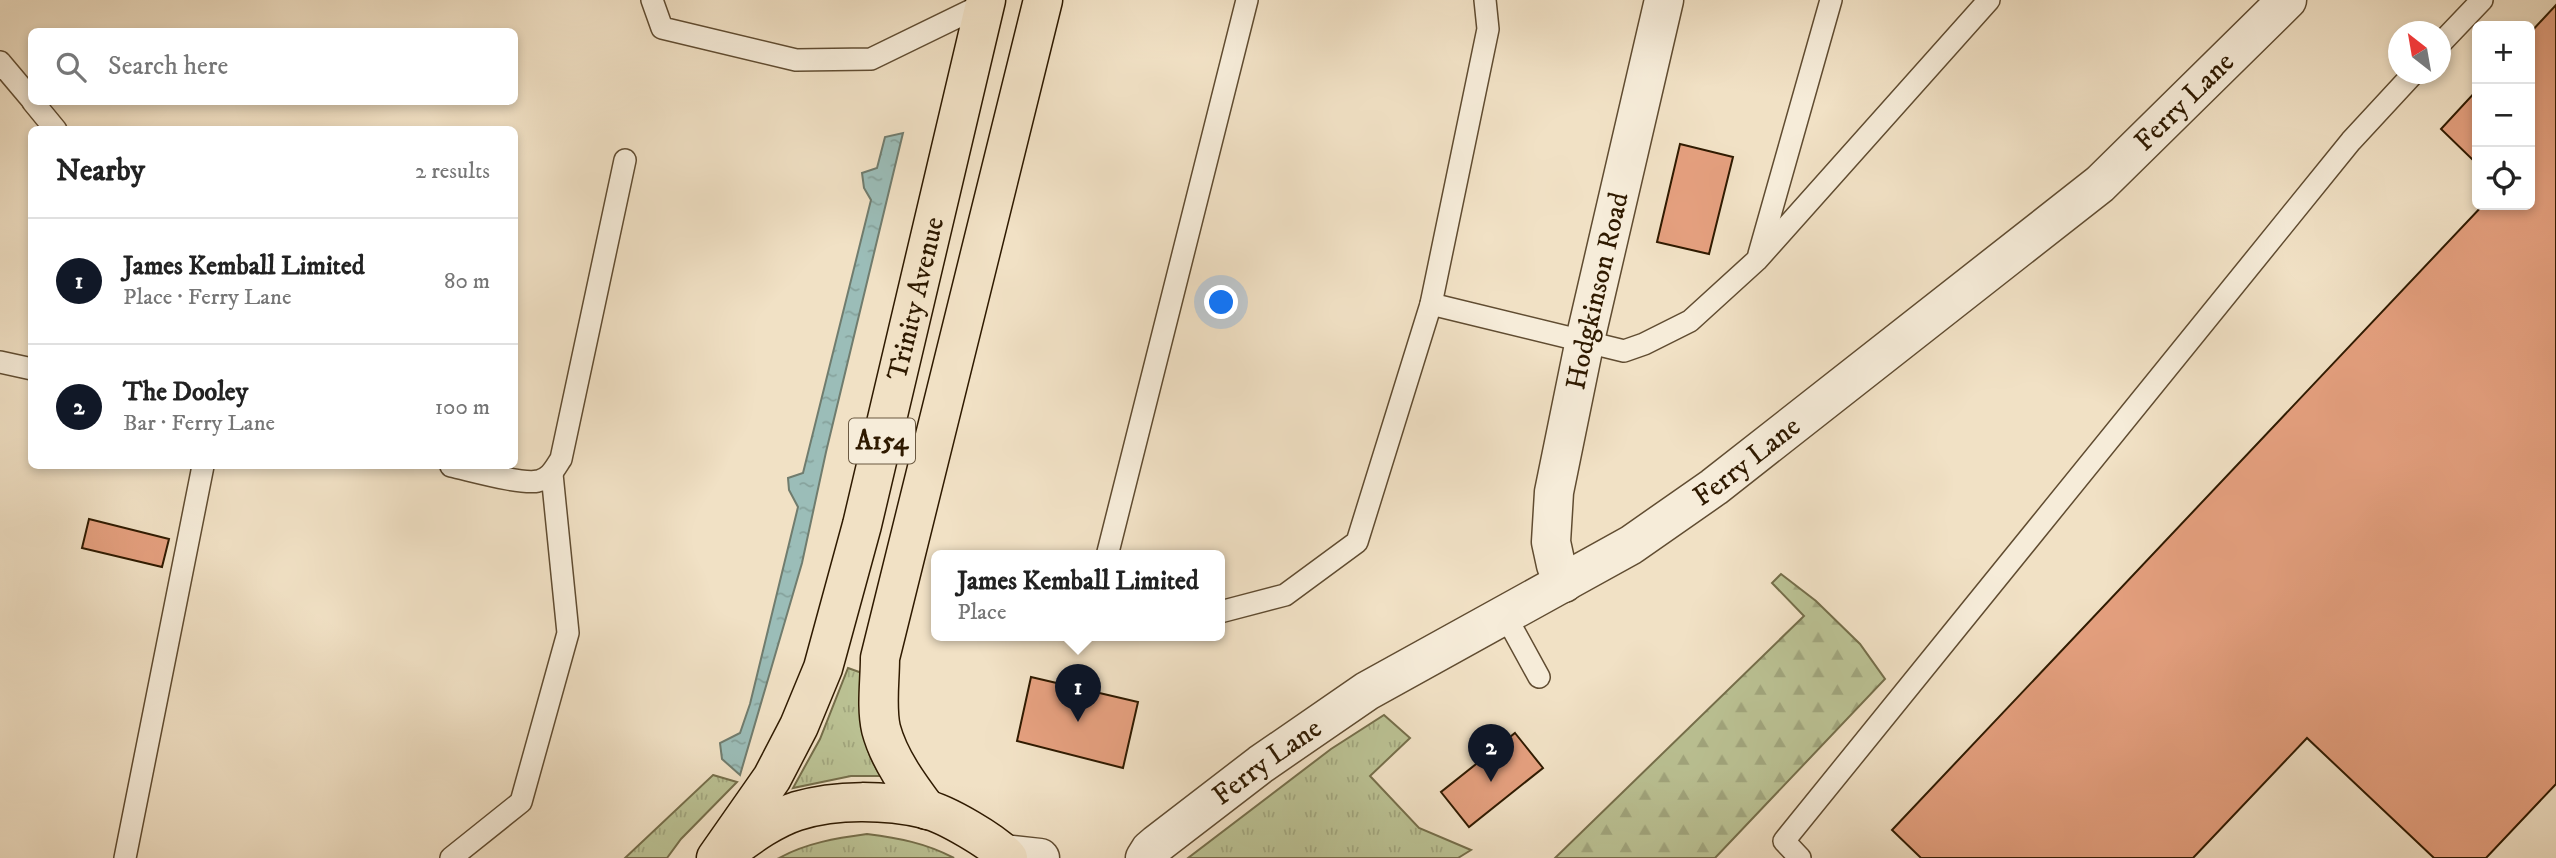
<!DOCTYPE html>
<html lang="en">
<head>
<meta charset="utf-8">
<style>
  body { margin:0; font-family:"IM FELL DW Pica",serif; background:#f2f2f2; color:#222 }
  .controls { position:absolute; right:21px; top:21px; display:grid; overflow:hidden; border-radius:10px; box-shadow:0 4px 10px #0003 }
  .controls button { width:63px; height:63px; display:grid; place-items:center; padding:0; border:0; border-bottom:2px solid #e0e0e0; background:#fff; color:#222; font:35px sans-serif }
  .compass { position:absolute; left:2388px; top:21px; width:63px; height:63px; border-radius:50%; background:#fff; box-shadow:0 4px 10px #0003; rotate:329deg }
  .you { position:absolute; left:1222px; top:303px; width:24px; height:24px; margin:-18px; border:5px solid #fff; border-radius:50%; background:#1a73e8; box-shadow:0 0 0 10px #1a73e833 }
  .badge { display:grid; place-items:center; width:46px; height:46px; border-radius:50%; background:#111827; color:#fff; font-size:23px; font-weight:700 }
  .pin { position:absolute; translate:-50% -58px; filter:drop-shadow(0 2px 4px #0008) }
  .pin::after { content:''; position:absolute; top:37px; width:24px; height:21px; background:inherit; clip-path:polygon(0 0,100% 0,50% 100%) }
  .popup { position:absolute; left:931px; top:550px; width:294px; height:91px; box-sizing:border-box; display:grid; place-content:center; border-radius:10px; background:#fff; filter:drop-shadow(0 2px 5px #0005); font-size:23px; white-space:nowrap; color:#767676 }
  .popup b { font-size:26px; color:#222 }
  .popup::after { content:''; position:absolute; left:50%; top:100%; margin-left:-14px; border:14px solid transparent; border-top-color:#fff }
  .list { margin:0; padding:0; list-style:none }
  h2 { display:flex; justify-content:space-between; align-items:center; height:91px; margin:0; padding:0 28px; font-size:30px }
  h2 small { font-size:23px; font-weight:400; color:#767676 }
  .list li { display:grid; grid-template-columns:46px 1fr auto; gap:21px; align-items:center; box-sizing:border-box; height:126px; padding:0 28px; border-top:2px solid #e0e0e0 }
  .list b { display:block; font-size:26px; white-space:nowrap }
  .list p { margin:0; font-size:23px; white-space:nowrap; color:#767676 }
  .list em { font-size:23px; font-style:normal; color:#767676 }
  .icon { flex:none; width:38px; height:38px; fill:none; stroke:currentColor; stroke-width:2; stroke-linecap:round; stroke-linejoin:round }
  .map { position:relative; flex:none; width:2556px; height:858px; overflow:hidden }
  .search { position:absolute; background:#fff; box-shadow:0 4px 10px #0003; left:28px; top:28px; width:490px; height:77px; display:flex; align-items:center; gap:18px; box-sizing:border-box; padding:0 24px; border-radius:10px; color:#767676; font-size:26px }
  .panel { position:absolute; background:#fff; box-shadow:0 4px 10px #0003; left:28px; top:126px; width:490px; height:343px; border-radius:10px }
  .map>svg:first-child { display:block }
  .grass { fill:url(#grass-tufts); stroke:#756e4a; stroke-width:2 }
  .forest { fill:url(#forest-firs); stroke:#756e4a; stroke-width:2 }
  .water { fill:url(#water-ripples); stroke:#707c6e; stroke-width:2 }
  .building { fill:#e5a07f; stroke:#2f1a00; stroke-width:2 }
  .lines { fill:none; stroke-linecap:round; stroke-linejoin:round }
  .service-casing { stroke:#604c31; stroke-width:24 }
  .minor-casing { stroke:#604c31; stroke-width:41 }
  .tertiary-casing { stroke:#604c31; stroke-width:41 }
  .primary-casing { stroke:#2f1a00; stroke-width:41 }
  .service { stroke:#f6ecd9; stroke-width:21 }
  .minor { stroke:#f6ecd9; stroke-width:38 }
  .tertiary { stroke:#f6ecd9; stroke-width:38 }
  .primary { stroke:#f1e1c5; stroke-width:38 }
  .labels { text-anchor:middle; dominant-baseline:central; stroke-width:5; stroke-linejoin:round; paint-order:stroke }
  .shield { fill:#f6ecd9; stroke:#6b5941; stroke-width:2 }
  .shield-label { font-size:26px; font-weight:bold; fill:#2f1a00 }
  .street-label { font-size:28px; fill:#2f1a00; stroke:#f6ecd9 }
</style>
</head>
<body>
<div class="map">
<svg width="2556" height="858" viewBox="0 0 2556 858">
  <defs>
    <pattern id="grass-tufts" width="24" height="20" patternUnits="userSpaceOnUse" patternTransform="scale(1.75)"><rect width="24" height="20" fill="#bbc294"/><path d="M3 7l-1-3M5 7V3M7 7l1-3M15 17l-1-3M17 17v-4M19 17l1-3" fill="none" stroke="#a1a67e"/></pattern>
    <pattern id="forest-firs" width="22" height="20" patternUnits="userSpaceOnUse" patternTransform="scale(1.75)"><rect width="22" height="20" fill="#bbc294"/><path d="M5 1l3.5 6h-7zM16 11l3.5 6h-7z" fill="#a1a67e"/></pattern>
    <pattern id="water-ripples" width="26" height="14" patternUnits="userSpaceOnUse" patternTransform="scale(1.75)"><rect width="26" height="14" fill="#9bbdb8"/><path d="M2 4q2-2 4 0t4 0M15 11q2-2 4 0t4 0" fill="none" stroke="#86a29c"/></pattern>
  </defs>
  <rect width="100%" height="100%" fill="#f1e1c5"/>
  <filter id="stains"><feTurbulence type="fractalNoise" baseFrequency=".00286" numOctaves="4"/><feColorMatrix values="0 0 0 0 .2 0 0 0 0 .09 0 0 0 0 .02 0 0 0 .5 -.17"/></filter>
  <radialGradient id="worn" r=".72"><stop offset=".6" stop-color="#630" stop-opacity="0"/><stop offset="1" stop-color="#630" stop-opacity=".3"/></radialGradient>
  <g class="grass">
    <path d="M848,668L862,673C861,709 859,746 881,776H851L793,788L820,739Z"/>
    <path d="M1384,715L1410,738L1370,776L1419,828L1471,850L1458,858H1188L1331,749Z"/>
    <path d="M713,775L737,782L681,839L667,858H625Z"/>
    <path d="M867,834C898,838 926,843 954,858H779C806,843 837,838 867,834Z"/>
  </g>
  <path class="forest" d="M1781,574L1816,601L1860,644L1885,679L1715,858H1555L1804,616L1772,583Z"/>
  <path class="water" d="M903,133L826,452L802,563L740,775L722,759L720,743L740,733L750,704L798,507L789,490L788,478L803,473L871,200L864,188L862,173L877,168L885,137Z"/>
  <g class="building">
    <path d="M2556,5V784L2486,858H2434L2307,738L2193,858H1921L1892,830L2483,205H2530V33Z"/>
    <path d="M2477,90V164L2441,129Z"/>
    <path d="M1680,144L1733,157L1709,254L1657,242Z"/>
    <path d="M89,519L169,539L162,567L82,548Z"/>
    <path d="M1031,677L1138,702L1123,768L1017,741Z"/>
    <path d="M1515,733L1543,768L1469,827L1441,792Z"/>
  </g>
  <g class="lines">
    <g class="service-casing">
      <g id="service">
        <path d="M652,0L662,28L796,60L871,59L986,3"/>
        <path d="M2440,44L2482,0"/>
        <path d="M0,62L32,100"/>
        <path d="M33,102L56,130"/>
        <path d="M1759,254L1831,0"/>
        <path d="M1431,304L1624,351L1644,344L1690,321L1757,260L1989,0"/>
        <path d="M0,362L32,369"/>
        <path d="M451,466C470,470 522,485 538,481C550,479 555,468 561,459L625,160"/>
        <path d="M1107,556L1247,0"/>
        <path d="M1220,612L1285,595L1357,542L1431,304L1488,29L1485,0"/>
        <path d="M1505,615L1539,677"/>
        <path d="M125,858L203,466"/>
        <path d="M451,858L521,802L568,633L552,474"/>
        <path d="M1800,858L1784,841L2351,141L2413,74"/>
      </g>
    </g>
    <g class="minor-casing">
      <g id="minor">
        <path id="s1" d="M1564,583L1556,565L1551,542L1554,492L1585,340L1664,0"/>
      </g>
    </g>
    <g class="tertiary-casing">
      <g id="tertiary">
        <path d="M1004,854L1040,858"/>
        <path id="s2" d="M1145,858L1150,850L1157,844L1261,764L1367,691L1631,545L1714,487L2100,184L2287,0"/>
      </g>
    </g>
    <g class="primary-casing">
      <g id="primary">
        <path d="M927,810C909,786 889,759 881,729C876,707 880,681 880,658L1043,0"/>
        <path d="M732,849C752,834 773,819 797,811C837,799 885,800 925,809C946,814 994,842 1008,858"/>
        <path id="s3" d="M716,858L772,778L799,726L823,668L862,525L986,0"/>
      </g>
    </g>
    <use href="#service" class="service"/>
    <use href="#minor" class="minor"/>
    <use href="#tertiary" class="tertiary"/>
    <use href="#primary" class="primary"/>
  </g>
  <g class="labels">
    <rect class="shield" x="849" y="418.5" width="66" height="45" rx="5"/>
    <g class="shield-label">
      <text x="882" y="441">A154</text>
    </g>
    <g class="street-label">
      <text stroke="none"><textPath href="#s2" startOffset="1290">Ferry Lane</textPath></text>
      <text stroke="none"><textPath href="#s1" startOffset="299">Hodgkinson Road</textPath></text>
      <text stroke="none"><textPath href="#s3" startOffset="600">Trinity Avenue</textPath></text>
      <text stroke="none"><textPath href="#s2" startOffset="723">Ferry Lane</textPath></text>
      <text stroke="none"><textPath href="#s2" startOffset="156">Ferry Lane</textPath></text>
    </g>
  </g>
  <rect width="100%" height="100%" filter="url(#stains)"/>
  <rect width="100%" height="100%" fill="url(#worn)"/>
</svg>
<div class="controls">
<button>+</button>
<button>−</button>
<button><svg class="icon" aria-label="locate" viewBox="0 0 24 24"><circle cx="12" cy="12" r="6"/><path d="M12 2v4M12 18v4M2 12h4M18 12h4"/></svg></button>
</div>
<svg class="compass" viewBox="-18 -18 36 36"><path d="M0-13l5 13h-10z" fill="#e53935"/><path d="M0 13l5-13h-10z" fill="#767676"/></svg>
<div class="you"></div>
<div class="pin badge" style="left:1078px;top:722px">1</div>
<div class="popup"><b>James Kemball Limited</b>Place</div>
<div class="pin badge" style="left:1491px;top:782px">2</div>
<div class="search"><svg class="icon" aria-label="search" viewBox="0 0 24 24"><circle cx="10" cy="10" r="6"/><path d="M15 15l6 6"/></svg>Search here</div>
<section class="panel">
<h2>Nearby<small>2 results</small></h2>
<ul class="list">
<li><span class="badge">1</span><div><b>James Kemball Limited</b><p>Place · Ferry Lane</p></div><em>80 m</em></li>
<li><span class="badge">2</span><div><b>The Dooley</b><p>Bar · Ferry Lane</p></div><em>100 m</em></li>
</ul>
</section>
</div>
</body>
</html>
